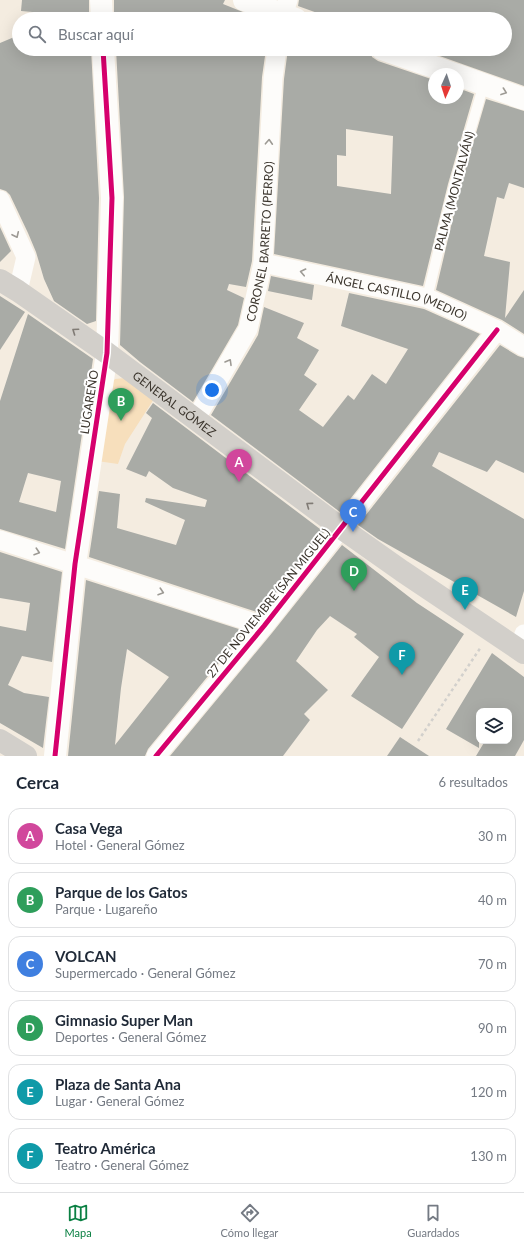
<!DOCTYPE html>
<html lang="es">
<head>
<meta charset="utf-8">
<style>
  body { margin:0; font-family:Lato,sans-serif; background:#f6f6f7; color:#1f2937 }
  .controls { position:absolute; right:12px; bottom:12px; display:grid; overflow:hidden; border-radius:8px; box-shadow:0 4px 16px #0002 }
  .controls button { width:36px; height:36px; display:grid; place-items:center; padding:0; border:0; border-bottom:1px solid #e0e1e3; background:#fff; color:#1f2937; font:20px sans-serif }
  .compass { position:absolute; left:428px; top:68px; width:36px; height:36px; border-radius:50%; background:#fff; box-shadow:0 4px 16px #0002; rotate:183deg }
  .you { position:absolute; left:212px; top:390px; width:14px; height:14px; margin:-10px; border:3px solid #fff; border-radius:50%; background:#1a73e8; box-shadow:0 0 0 6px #1a73e833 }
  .badge { display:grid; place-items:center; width:26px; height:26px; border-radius:50%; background:#0b8043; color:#fff; font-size:13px; font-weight:700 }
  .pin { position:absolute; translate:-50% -33px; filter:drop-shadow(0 1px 2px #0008) }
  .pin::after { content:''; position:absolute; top:21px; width:14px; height:12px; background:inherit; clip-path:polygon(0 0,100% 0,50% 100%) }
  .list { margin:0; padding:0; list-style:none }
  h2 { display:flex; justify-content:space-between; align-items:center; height:52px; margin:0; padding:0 16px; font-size:17px }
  h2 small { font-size:13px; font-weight:400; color:#747a83 }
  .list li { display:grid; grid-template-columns:26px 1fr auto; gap:12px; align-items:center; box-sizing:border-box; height:56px; margin:0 8px 8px; padding:0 8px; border:1px solid #e0e1e3; border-radius:12px }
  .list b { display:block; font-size:15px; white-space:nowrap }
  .list p { margin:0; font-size:13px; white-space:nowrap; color:#747a83 }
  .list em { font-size:13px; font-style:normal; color:#747a83 }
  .icon { flex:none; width:22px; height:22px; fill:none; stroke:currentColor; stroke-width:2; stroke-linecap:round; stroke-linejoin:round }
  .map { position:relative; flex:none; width:524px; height:756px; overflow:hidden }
  .search { position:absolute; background:#fff; box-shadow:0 4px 16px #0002; left:12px; right:12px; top:12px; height:44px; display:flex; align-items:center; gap:10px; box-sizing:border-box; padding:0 14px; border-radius:22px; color:#747a83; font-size:15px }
  .sheet { height:436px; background:#fff }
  nav { display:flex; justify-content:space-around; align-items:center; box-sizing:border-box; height:56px; border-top:1px solid #e0e1e3; background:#fff; font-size:11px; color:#747a83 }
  nav a { display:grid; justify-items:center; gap:2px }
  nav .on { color:#0b8043 }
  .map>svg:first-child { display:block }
  .green { fill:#f7dfbc }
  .building { fill:#a9aba6; fill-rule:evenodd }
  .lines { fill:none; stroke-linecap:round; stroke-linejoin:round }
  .path { stroke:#d2d0cc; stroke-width:2.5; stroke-dasharray:3 3; stroke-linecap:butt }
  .service { stroke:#fdfcfa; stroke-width:10 }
  .minor { stroke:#fdfcfa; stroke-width:19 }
  .tertiary { stroke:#fdfcfa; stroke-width:22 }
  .secondary { stroke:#d2cfca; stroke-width:22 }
  .cycleway-casing { stroke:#fff; stroke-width:8 }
  .cycleway { stroke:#d6006c; stroke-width:5 }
  .oneway { stroke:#9d9a94 }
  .oneway2 { stroke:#807b75 }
  .labels { text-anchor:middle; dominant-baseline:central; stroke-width:4; stroke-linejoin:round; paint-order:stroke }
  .street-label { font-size:12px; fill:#3d372f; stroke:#fff }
</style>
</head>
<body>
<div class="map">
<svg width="524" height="756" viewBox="0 0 524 756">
  <rect width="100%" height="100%" fill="#f4ece0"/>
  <path class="green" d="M125,378L154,399L125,444L118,464L97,461L108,387L115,379Z"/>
  <g class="building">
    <path d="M22,0H89V19H66V15L21,11Z"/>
    <path d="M114,0H225L223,4L258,18L114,19Z"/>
    <path d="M299,0H524V86L420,49H505V19H400L387,14L385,19H334L298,6Z"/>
    <path d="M19,35V49H91L99,198L96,321L87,324L54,301L44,279L36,252L28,233L10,195L6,191L0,189V43Z"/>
    <path d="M116,49H266L262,77L252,261L246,287L229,284L227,290L244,298L238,325L193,402L140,362L120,345L124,197Z"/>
    <path d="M288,49H370L372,57L378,61L434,80V98H458V88L474,94L448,184L423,286L274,254L284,79ZM346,129L393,136L391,194L337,186V155L346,156Z"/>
    <path d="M486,99L524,111V188L509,183L504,199L497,197L484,256L510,262L505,318L524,290V334L502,320L436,290L460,188Z"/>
    <path d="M0,227L11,251L0,262Z"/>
    <path d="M271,276L314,285L312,300L268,291Z"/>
    <path d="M349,293L424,309L480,334L340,512L211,415L258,335L264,307L304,323L297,338L319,350L304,375L317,384L299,410L323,427L348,395L354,400L372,374L386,384L408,349L341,326Z"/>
    <path d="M0,296L25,312L0,350Z"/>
    <path d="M28,314L93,359L65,549L0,529V401ZM28,473L61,481L56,512L19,502Z"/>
    <path d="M500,345L518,356L524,358V473L496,460L487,472L439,452L432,466L524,519V591L516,617L378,539L358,525Z"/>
    <path d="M153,403L324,532L260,613L89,557L99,491L120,494L117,528L176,545L185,520L145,502L146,498L205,507L207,500L173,488L149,471L146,477L126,469L152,418L146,413Z"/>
    <path d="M342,545L417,603L464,634L402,729L351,696L379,657L354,637L357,634L330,616L317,630L296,661L328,690L304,714L310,720L283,756H170L272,633Z"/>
    <path d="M0,552L62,572L52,662L22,656L8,685L24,693L49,697L43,748L0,723V626L26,631L30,603L0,598Z"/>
    <path d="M86,580L245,631L148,749L145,756H68ZM127,649L169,677L115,745L121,688Z"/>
    <path d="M492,653L524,677V740L515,756H476L485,741H509V711H479V748L446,729Z"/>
    <path d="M400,737L429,756H387Z"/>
  </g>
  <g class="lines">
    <path class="path" d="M418,741L481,647"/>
    <path class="service" d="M427,298L454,186L484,84"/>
    <g class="minor">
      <path d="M282,19L288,0"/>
      <path d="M0,200L26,257L18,291"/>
      <path id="s1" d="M263,263L427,298L497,330L524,347"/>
      <path id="s2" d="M195,420L248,329L263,263L273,78L277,49"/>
      <path d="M0,540L264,626"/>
      <path d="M519,650L524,634"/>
      <path d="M156,756L264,626L497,330"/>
    </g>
    <g class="tertiary">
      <path d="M101,0L102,19"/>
      <path d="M244,0L296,19"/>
      <path d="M382,49L454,74"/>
      <path d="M458,75L524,99"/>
      <path d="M55,756L75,564L107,353L112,198L103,49"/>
    </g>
    <g class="secondary">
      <path id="s3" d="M0,280L18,291L107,353L341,528L402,571L524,653"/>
      <path d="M0,740L26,756"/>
    </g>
    <g class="cycleway-casing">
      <g id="cycleway">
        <path d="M55,756L75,564L107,353L112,198L103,49"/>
        <path d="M156,756L264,626L497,330"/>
      </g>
    </g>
    <use href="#cycleway" class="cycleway"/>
  </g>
  <defs><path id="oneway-chevron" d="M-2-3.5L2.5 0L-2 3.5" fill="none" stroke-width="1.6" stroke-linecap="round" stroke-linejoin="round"/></defs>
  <g class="oneway">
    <use href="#oneway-chevron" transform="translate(504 92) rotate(20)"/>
    <use href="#oneway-chevron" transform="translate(269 142) rotate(-87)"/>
    <use href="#oneway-chevron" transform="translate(16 235) rotate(65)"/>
    <use href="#oneway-chevron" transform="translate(303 272) rotate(-168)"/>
    <use href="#oneway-chevron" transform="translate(229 362) rotate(-60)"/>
    <use href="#oneway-chevron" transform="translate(37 552) rotate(18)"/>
    <use href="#oneway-chevron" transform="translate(161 592) rotate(18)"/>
  </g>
  <g class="oneway2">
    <use href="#oneway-chevron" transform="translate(75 331) rotate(-145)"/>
    <use href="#oneway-chevron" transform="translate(309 505) rotate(-144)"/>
  </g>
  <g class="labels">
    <g class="street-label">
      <text transform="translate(454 191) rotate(-75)">PALMA (MONTALVÁN)</text>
      <text stroke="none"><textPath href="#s2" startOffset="194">CORONEL BARRETO (PERRO)</textPath></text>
      <text stroke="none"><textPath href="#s1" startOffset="138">ÁNGEL CASTILLO (MEDIO)</textPath></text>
      <text transform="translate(89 402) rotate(-81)">LUGAREÑO</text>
      <text stroke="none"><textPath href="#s3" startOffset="214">GENERAL GÓMEZ</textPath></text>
      <text transform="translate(268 603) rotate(-51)">27 DE NOVIEMBRE (SAN MIGUEL)</text>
    </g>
  </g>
</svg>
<div class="controls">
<button><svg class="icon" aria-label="layers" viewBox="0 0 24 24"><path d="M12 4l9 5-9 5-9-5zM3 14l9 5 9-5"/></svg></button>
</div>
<svg class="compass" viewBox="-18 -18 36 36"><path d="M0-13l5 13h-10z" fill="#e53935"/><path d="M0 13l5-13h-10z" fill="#747a83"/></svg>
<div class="you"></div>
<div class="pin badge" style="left:239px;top:482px;background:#d1479c">A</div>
<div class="pin badge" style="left:121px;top:421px;background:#2e9e5b">B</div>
<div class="pin badge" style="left:353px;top:532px;background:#3f7fe0">C</div>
<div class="pin badge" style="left:354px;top:591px;background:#2e9e5b">D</div>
<div class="pin badge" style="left:465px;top:610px;background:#0f9aa8">E</div>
<div class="pin badge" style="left:402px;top:675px;background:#0f9aa8">F</div>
<div class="search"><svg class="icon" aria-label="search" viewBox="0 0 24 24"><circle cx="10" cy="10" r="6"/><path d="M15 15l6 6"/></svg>Buscar aquí</div>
</div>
<section class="sheet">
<h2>Cerca<small>6 resultados</small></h2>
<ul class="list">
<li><span class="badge" style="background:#d1479c">A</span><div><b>Casa Vega</b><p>Hotel · General Gómez</p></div><em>30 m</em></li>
<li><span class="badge" style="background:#2e9e5b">B</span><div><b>Parque de los Gatos</b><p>Parque · Lugareño</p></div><em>40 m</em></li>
<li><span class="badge" style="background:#3f7fe0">C</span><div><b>VOLCAN</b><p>Supermercado · General Gómez</p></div><em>70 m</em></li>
<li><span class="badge" style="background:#2e9e5b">D</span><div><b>Gimnasio Super Man</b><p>Deportes · General Gómez</p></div><em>90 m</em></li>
<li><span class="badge" style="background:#0f9aa8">E</span><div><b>Plaza de Santa Ana</b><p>Lugar · General Gómez</p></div><em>120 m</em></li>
<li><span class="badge" style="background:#0f9aa8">F</span><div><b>Teatro América</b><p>Teatro · General Gómez</p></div><em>130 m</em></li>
</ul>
</section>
<nav>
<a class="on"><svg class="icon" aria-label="map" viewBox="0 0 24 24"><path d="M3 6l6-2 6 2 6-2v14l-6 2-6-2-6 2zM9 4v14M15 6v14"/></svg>Mapa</a>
<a><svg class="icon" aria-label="directions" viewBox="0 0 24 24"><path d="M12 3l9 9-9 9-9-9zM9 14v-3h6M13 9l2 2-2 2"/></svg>Cómo llegar</a>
<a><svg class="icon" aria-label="saved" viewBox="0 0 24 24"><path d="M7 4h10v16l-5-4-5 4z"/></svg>Guardados</a>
</nav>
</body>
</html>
